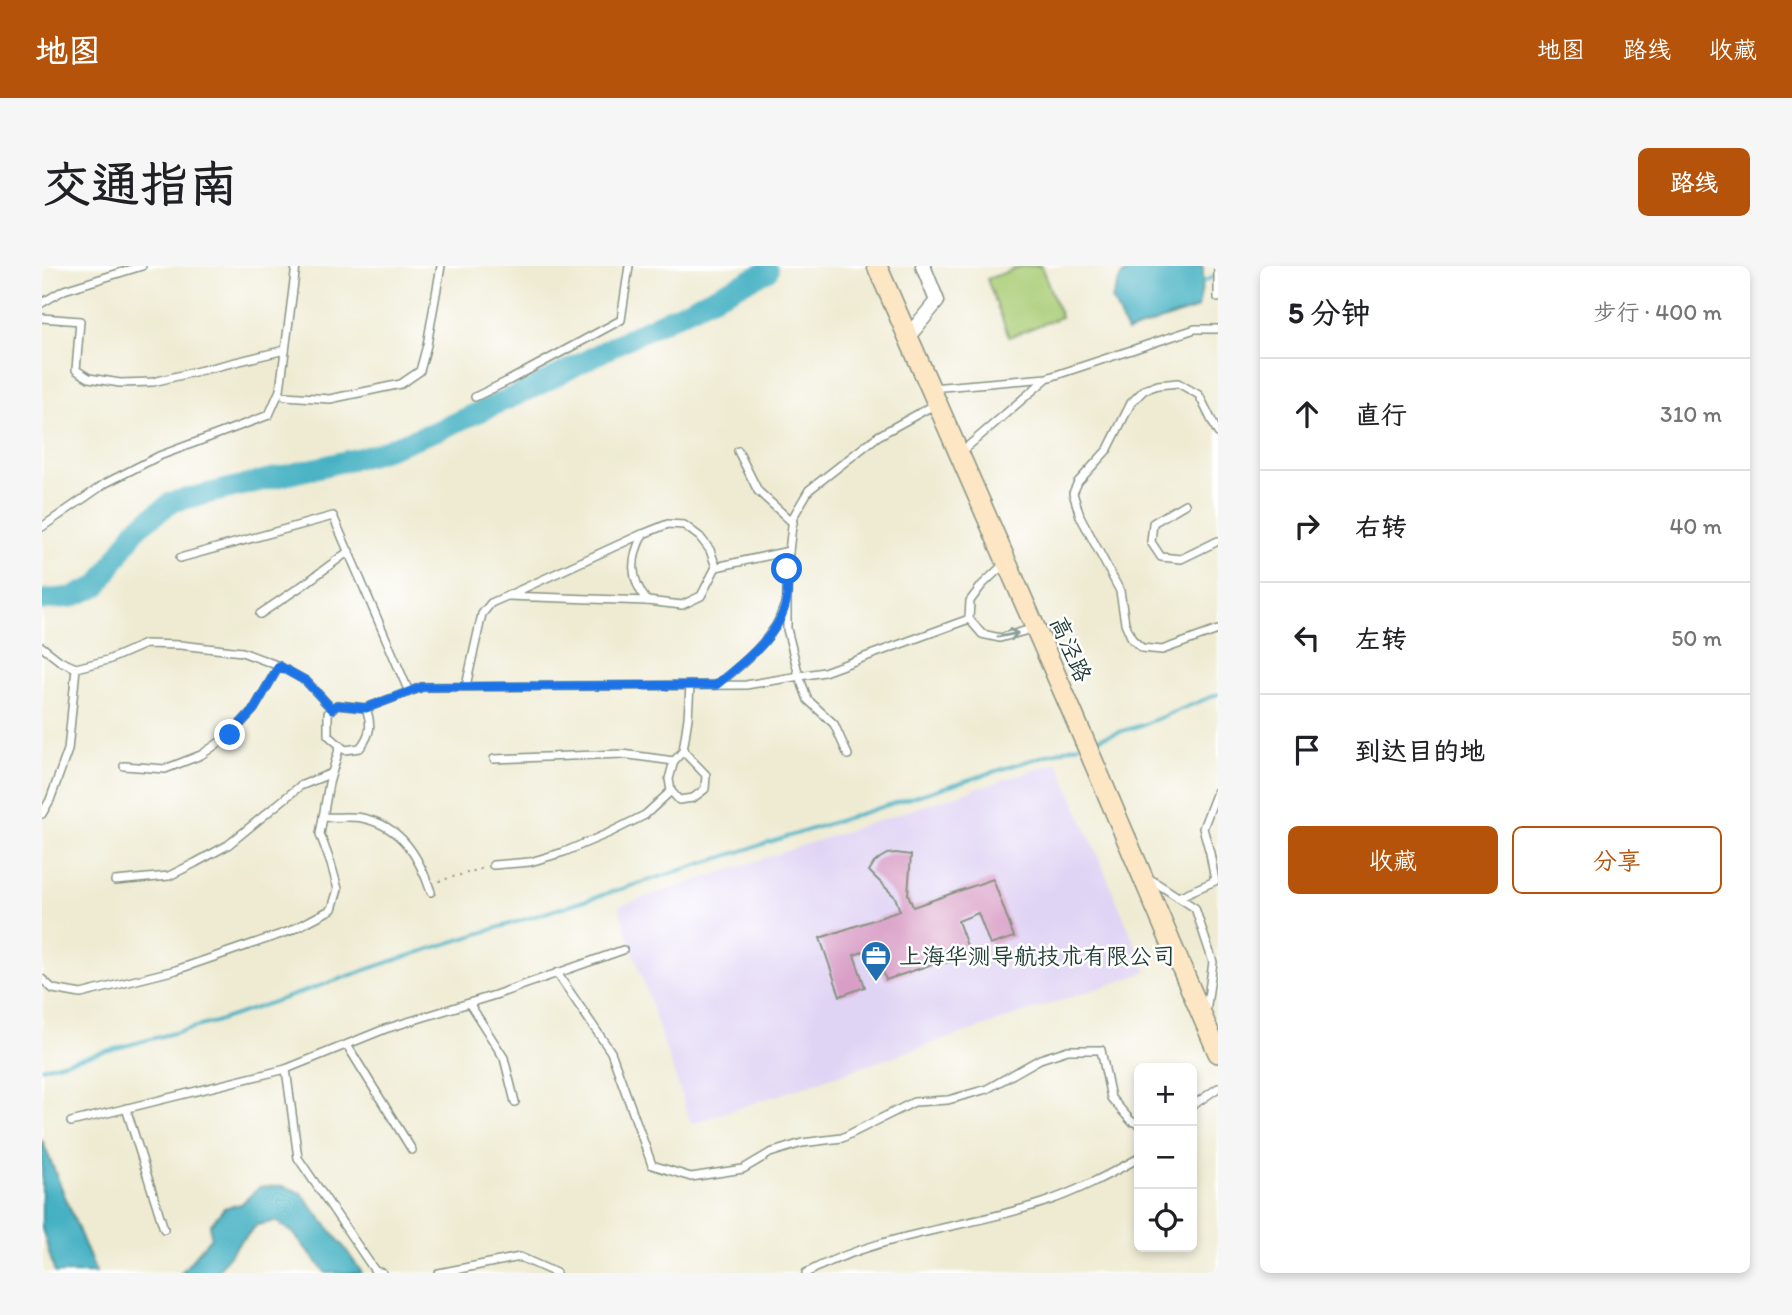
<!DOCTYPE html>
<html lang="zh">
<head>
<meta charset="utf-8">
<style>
  body { margin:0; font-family:Itim,"LXGW WenKai TC",sans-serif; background:#f6f6f6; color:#202124 }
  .controls { position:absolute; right:21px; bottom:21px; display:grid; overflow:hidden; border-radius:10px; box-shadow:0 4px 10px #0003 }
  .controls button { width:63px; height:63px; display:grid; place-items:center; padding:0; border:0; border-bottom:2px solid #e0e0e0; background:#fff; color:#202124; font:35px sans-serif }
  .stop { position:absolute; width:21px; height:21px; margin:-16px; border:5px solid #1a73e8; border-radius:50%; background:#fff }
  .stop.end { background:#1a73e8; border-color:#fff; box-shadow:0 2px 7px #0008 }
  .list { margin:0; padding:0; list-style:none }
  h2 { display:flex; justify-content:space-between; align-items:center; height:91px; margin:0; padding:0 28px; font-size:30px }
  h2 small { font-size:23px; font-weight:400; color:#757577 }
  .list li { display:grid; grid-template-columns:46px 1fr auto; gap:21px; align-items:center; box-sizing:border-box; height:112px; padding:0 28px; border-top:2px solid #e0e0e0 }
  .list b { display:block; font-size:26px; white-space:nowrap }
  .list em { font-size:23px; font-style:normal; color:#757577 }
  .actions { display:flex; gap:14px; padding:21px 28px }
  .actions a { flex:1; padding:16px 0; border:2px solid #b45309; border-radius:10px; text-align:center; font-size:24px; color:#b45309 }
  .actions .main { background:#b45309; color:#fff }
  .icon { flex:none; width:38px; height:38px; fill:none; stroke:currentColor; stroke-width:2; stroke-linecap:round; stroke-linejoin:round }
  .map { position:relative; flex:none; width:1176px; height:1007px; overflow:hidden; border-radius:10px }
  header { display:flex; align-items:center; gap:42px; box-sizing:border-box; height:98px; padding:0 35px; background:#b45309; color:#fff }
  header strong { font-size:33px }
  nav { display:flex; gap:38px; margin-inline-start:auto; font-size:24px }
  .intro { display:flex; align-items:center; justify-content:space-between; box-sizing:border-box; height:168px; padding:0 42px }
  h1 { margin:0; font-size:49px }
  .button { padding:18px 32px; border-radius:10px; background:#b45309; color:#fff; font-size:24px; font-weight:700 }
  main { display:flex; gap:42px; padding:0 42px }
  aside { flex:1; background:#fff; border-radius:10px; box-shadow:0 4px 10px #0003 }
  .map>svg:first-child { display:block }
  .built { fill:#e0d4f4 }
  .green { fill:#a9cc75; stroke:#648454; stroke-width:2 }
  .water { fill:#45b1c3; stroke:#32777c; stroke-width:2 }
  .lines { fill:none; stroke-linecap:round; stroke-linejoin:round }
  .stream { stroke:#45b1c3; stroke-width:3.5 }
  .river { stroke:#45b1c3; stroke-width:21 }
  .building { fill:#d99ec6 }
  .lane-casing { stroke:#879484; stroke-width:10 }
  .street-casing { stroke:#879484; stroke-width:17 }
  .secondary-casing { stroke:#879484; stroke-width:22 }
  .path { stroke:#879484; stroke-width:2; stroke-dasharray:2 5; stroke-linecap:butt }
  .lane { stroke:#fff; stroke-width:7 }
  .street { stroke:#fff; stroke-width:14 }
  .secondary { stroke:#fce6c4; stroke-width:19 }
  .oneway { stroke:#8f9e9a }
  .route { stroke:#1a73e8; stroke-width:9 }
  .labels { text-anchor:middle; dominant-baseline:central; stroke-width:5; stroke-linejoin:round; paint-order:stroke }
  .street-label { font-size:23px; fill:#1f3d34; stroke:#fff }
  .poi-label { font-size:23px; fill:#1f3d34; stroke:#fff; text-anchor:start }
</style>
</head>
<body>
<header>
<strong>地图</strong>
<nav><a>地图</a><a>路线</a><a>收藏</a></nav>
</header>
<div class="intro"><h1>交通指南</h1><a class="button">路线</a></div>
<main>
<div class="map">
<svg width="1176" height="1007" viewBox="0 0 1176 1007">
  <rect width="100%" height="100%" fill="#fff"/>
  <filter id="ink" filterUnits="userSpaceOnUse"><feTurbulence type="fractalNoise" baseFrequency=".0143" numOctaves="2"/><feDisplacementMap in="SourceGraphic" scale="14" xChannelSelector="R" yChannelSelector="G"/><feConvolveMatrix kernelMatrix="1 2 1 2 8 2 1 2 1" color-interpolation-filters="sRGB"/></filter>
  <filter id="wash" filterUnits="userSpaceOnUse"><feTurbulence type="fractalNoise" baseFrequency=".00686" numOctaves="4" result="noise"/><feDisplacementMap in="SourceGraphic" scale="28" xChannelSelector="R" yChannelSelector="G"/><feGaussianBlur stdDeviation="1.57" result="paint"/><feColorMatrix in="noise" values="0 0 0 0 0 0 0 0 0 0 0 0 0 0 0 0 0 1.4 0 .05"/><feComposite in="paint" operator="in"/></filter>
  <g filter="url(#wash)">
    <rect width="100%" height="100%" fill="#efebd3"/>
    <path class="built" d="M1016,496L1105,706L649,858L576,640Z"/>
    <path class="green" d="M981,0H999L1019,51L967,71L945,13Z"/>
    <g class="water">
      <path d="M1089,0H1161V16L1156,42L1085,66L1070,33L1078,12Z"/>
      <path d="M0,874L54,1007H13L0,962Z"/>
      <path d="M241,920L259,927L302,981L320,1007H284L250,966L234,955L215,959L195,979L174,1007H139L169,971L168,959L182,942L199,938L218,921Z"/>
    </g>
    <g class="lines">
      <g class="stream">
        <path d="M1161,16L1174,9"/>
        <path d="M1051,474L1100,459L1176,428"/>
        <path d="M0,802L173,756L350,695L1037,479"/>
      </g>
      <path class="river" d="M0,334L30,331L56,320L94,263L130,236L329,189L397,164L495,120L585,73L726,5"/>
    </g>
    <g id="blocks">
      <path class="building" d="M854,587L869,589L866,628L871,641L951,613L972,671L948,679L936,647L916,655L928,688L903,697L902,694L844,714L833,682L812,689L823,721L798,730L778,672L858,645L853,631L827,605L832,597L838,592L845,588Z"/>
    </g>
  </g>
  <g filter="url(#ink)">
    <use href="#blocks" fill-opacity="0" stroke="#879484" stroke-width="2"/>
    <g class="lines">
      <g class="lane-casing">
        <g id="lane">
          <path d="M1176,0V32"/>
          <path d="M0,37L22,24L100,0"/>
          <path d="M0,52L38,55L34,104L47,112L78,117L111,116L243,84"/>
          <path d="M889,122L1005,112L1153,63H1176"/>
          <path d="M243,130L288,133L359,118L378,105L385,79L399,0"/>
          <path d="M433,131L466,115L579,54L587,0"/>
          <path d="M1176,167L1157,129L1136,117L1116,119L1102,124L1089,137L1066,183L1036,216L1031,227L1038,250L1078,325L1083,357L1090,373L1100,382L1120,384L1176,364"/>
          <path d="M696,185L716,225L751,257"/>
          <path d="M918,187L1004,113"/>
          <path d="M1143,238L1111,257L1109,276L1119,291L1139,293L1176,275"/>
          <path d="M0,261L64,217L117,190L227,149L238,124L254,0"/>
          <path d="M600,268L465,330L605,335"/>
          <path d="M138,292L291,250L367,426"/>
          <path d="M963,297L940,319L928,335L927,353L940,368L958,372L993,362"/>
          <path d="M674,301L668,284L658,271L642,259L626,258L601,268C588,293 588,313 605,335L640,339L659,330L674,301L747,285"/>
          <path d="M218,348L264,317L307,285"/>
          <path d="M0,381L18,395L34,402L26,484L8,534L0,548"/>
          <path d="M34,402L66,394L103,378L138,379L200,386L237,400L264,415L290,443"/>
          <path d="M674,419C696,402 717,385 733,361C738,354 740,344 744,336"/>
          <path d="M424,420L440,348L449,337L465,330"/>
          <path d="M324,442C330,459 329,468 318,482L303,484L286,469V447L295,439L324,442L380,421L704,419L782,406L927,353"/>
          <path d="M641,485L664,509L663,523L651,532L637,534L629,525L627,513L632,495L641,485L646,452L648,419"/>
          <path d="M806,489L792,458L766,434L757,410L745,363V303L751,251L767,224L836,170L894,138"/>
          <path d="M452,493L580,488L632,495"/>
          <path d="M82,500L123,503L159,489L188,469L212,443L237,400"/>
          <path d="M281,551C293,552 308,550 320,552C360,560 377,591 389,626"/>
          <path d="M451,599L488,596L522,586L567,567L603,549L629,525"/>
          <path d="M1105,611L1153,642L1171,696L1164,746"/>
          <path d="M73,615L127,610L153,597L186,579L258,520L290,507"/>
          <path d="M1136,631L1173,615L1168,587L1161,562L1176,523"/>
          <path d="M515,707L569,786L610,899L649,911L701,903L728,887L760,877L800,872L872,836L906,834L945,823L998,793L1026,784H1059L1069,832L1089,855L1097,858"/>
          <path d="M0,713L11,723L39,728L134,704L248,665L290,643L296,623L289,598L278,568L287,517L298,480"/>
          <path d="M427,737L462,792L473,836"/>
          <path d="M305,779L370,884"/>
          <path d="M1150,840L1176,822"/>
          <path d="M84,842L122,963"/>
          <path d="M29,856L244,803"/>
          <path d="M341,1007L333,1005L256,892L244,803L343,763L453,729L581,684"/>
          <path d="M397,1007L478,991L514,1007"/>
          <path d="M764,1007C837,968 922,962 1000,937C1034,926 1066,909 1097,892"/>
        </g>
      </g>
      <g class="street-casing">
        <path id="street" d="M865,72L895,35L881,0"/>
      </g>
      <g class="secondary-casing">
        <path id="secondary" d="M835,0L1028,441L1176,787"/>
      </g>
      <path class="path" d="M397,615L442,602"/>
      <use href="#lane" class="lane"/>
      <use href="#street" class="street"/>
      <use href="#secondary" class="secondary"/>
    </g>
    <defs><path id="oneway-shaft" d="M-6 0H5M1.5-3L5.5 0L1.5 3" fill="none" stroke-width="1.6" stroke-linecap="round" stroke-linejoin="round" transform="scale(1.75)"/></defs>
    <use class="oneway" href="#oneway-shaft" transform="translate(966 369) rotate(-11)"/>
  </g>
  <g class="lines" filter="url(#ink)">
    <path class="route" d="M188,469L212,443L237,400L264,415L290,443L295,439L324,442L380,421L674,419C701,397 740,368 745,331C746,322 745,312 745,303"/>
  </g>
  <defs>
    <g id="office-pin" transform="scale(1.575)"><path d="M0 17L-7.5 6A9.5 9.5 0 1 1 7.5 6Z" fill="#1f6fb2" stroke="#fff"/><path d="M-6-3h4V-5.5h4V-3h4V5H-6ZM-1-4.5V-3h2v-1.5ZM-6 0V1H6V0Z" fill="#fff"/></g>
  </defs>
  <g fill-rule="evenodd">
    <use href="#office-pin" x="834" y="690"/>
  </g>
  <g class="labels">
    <g class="street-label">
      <text transform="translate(1029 383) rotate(66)">高泾路</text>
    </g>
    <g class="poi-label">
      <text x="857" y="690">上海华测导航技术有限公司</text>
    </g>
  </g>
</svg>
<div class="controls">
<button>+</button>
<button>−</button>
<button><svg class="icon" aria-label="locate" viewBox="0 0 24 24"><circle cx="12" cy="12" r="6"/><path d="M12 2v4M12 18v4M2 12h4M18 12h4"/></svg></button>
</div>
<div class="stop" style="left:745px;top:303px"></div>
<div class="stop end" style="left:188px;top:469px"></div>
</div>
<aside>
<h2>5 分钟<small>步行 · 400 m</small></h2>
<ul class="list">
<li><svg class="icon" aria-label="ahead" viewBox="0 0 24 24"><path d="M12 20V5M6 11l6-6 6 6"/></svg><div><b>直行</b></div><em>310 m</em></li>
<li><svg class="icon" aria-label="right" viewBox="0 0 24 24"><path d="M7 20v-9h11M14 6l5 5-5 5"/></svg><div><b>右转</b></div><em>40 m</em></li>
<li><svg class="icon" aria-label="left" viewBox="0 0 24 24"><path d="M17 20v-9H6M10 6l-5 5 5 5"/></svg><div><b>左转</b></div><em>50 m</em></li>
<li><svg class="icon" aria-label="arrive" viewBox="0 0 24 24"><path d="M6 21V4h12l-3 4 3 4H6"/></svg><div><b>到达目的地</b></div></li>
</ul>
<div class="actions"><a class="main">收藏</a><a>分享</a></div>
</aside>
</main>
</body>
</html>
